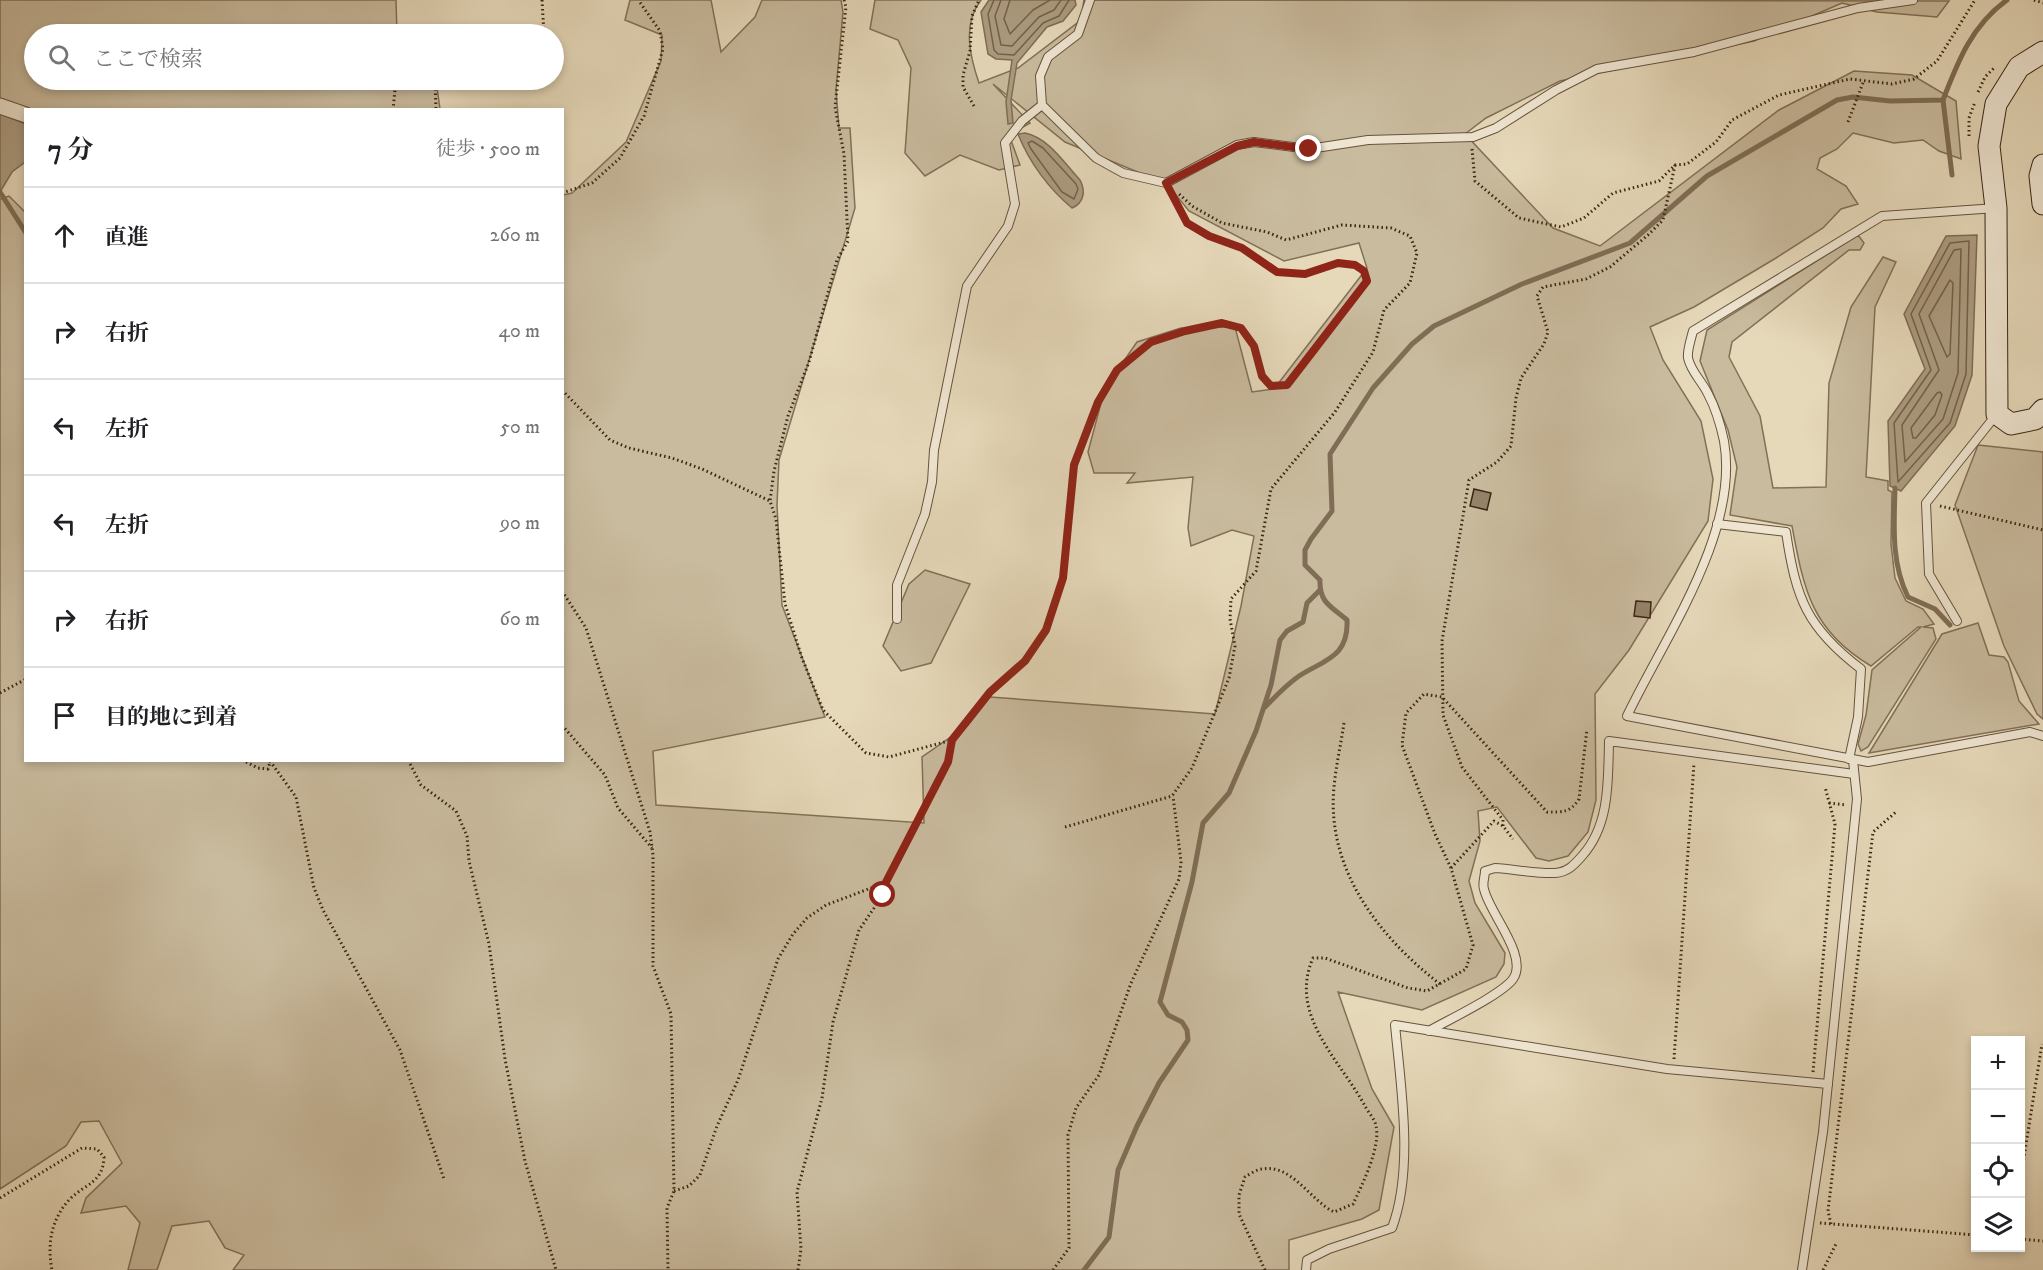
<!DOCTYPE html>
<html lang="ja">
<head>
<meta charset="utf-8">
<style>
  body { margin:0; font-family:"IM FELL DW Pica","Noto Serif JP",serif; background:#f2f2f2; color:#202124 }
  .controls { position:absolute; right:18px; bottom:18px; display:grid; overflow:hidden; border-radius:0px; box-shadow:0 3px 9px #0003 }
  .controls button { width:54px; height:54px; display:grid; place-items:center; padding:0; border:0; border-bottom:2px solid #e0e0e0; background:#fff; color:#202124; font:30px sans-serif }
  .stop { position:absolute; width:18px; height:18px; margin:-14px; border:4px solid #8f2418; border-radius:50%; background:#fff }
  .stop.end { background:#8f2418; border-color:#fff; box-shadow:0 2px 6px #0008 }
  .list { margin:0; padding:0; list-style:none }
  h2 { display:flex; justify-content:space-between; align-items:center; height:78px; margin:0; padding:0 24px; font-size:26px }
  h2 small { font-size:20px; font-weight:400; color:#757577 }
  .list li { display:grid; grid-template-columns:39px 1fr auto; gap:18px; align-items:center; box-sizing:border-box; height:96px; padding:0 24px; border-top:2px solid #e0e0e0 }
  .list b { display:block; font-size:22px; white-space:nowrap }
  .list em { font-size:20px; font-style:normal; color:#757577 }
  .icon { flex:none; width:33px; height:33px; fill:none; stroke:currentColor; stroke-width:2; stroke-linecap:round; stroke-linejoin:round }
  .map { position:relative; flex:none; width:2043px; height:1270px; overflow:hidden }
  .search { position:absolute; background:#fff; box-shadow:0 3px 9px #0003; left:24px; top:24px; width:540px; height:66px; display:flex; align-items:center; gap:15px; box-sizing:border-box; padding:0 21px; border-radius:33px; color:#757577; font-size:22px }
  .panel { position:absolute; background:#fff; box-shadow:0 3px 9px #0003; left:24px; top:108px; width:540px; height:654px; border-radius:0px }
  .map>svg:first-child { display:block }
  .green { fill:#c9bb9e; stroke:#827058; stroke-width:1.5 }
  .water { fill:#ac9c81; stroke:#7f6d55; stroke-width:1.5 }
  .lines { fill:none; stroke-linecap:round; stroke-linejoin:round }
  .shore { stroke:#74614a; stroke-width:1.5 }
  .stream { stroke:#7f6d55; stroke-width:5 }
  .building { fill:#94836a; stroke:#3b2613; stroke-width:1.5 }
  .lane-casing { stroke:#66533d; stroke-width:10 }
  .street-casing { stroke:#66533d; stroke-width:17 }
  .secondary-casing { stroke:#3b2613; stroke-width:23 }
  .path { stroke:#3b2613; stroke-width:3; stroke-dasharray:1.5 3; stroke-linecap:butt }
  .lane { stroke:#efe6d2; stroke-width:8 }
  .street { stroke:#efe6d2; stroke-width:15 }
  .secondary { stroke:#efe6d2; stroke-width:21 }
  .route { stroke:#8f2418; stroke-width:8 }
</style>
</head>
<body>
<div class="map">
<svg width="2043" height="1270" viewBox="0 0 2043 1270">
  <rect width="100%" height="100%" fill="#e6d9ba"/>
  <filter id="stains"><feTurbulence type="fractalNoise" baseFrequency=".00333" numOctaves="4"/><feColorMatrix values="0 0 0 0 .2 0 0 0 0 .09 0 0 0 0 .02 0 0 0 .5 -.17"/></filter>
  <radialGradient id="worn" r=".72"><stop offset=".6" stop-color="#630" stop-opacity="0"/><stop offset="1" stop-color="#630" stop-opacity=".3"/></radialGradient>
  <g class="green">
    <path d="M0,0H396L397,34H34V80H436L440,109L26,110L0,106Z"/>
    <path d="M630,0H711L721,52L755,17L762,0H841L843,12L836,90L839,128H850L855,208L779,460L777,505L782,605L825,717L653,751L656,805L924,823L922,757L968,725L990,697L1215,714L1241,606L1254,536L1232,530L1191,546L1188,528L1193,477L1127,483L1135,473H1094L1088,452L1105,388L1137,342L1181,328L1235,327L1252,392L1274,389L1367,268L1359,243L1284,261L1189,211L1167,184L1065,142L993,84L1030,123L1009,135L1020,165L999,170L960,155L925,176L905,153L911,68L898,40L870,29L875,0H981C962,24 970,57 979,83L1018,68L1081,20L1084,0L1949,1L1937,17L1877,12L1842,3L1754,41L1560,81L1486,118L1465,134L1553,228L1600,246L1779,110L1854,71L1912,75L1956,101L1961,159L1939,151L1923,140L1894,143L1853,133L1837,149L1820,158L1817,169L1846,186L1858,204L1841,209L1823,228L1776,258L1694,307L1650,327L1663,360L1701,421L1713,479L1708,521L1629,650L1595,694L1596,800L1588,832L1568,856L1549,861L1536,858L1497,807L1478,811L1480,841L1469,881L1475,903L1505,953L1504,964L1496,977L1422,1010L1338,992L1372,1089L1394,1127L1379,1210L1362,1219L1289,1240V1270H233L244,1255L225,1248L209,1221L172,1226L157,1270H128L140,1223L126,1206L81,1213L86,1198L122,1163L99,1121L81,1122L66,1146L0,1189V199L9,196L26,213V760H562L563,195L572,193L626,142L661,61L662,35L625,20Z"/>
    <path d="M1858,235L1864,243L1860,250H1849L1732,342L1729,357L1760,416L1773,488L1826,487L1829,383L1851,307L1883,257L1896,262L1875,307L1866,477L1888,481V490L1892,492L1891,544L1895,578L1906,601L1923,609L1934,624L1923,627L1933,628L1936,639L1868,747L1861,751L1858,744L1866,715L1872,670L1921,627H1918L1871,666C1811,630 1804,590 1792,526L1730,515L1737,467L1728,430L1700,361L1707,330Z"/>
    <path d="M1978,445L2043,452V719L2037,714L2004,646L1955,505Z"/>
    <path d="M925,570L970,584L931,663L901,671L883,646L909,584Z"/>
    <path d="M1978,623L1989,655L2004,657L2008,662L2019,701L2039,724L1869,753L1942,634Z"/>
  </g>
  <g class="water">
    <path d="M989,0H1075L1076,5L1063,21L1047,27L1017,63L1011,100L1013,123L1008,124L1006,102L1012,60L996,59L988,54L981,12Z"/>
    <path d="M0,114L26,124L25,162L12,172L0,192Z"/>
    <path d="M1025,133C1049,138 1064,163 1080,180C1086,191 1084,203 1072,208C1049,189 1029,162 1018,134Z"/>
    <path d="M1977,235L1972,375L1955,426L1901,491L1890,486L1888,421L1925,369L1904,314L1946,236Z"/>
  </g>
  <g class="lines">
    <g class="shore">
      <path d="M994,0L988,14L994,50L998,54L1014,55L1043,23L1059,16L1069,0"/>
      <path d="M1001,0L995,16L1001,45L1012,46L1039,17L1054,10L1061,0"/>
      <path d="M1010,0L1004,19L1010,34L1033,10L1050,0"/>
      <path d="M1032,141L1043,148L1076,184L1078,189L1074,199L1062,192L1031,149L1028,143Z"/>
      <path d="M1969,241L1966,374L1950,423L1898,482L1894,423L1931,370L1911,314L1950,243Z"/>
      <path d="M1961,249L1958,373L1943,419L1905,462L1902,425L1939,370L1919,314L1954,250Z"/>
      <path d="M1950,280L1953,283L1950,354L1947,357L1929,316Z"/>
      <path d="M1940,392L1942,395L1935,415L1916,438H1913L1911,428L1937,393Z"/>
    </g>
    <g class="stream">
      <path d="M1943,100L1952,175"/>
      <path d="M0,192L26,233"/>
      <path d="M1895,488C1894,526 1891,563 1908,597L1935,609L1950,625"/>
      <path d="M1265,707C1276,696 1286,685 1299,676C1324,660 1349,657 1347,620C1332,607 1319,603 1320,580L1305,565V550L1311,539L1332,511L1330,454L1373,388L1412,344L1434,326L1522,284L1630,243L1707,176L1837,100L1853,97L1890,101L1943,100C1958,61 1972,25 2007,0"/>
      <path d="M1084,1270L1109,1237L1118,1170L1137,1126L1159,1083L1188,1040L1187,1030L1182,1022L1168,1015L1160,1002L1192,882L1203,823L1229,793L1256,731L1271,685L1280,640L1287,631L1303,622L1307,603L1320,590"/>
    </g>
  </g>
  <g class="building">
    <path d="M1474,489L1491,493L1487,510L1470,506Z"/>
    <path d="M1636,601L1651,602L1650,618L1634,616Z"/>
  </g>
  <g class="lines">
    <g class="lane-casing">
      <g id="lane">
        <path d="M1090,0L1078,34L1048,57L1040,76L1042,105L1096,158L1123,173L1166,183L1237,145L1254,142L1309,149L1368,140L1473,137L1496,128L1556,90L1597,69L1694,52L1858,8L1913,0"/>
        <path d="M1996,208L1882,216L1693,331C1691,339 1687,350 1688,358C1691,372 1702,381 1708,394C1715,407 1721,427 1724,441C1740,532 1664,638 1627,716L1868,762L2030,732L2043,736"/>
        <path d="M1717,524L1786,532C1796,599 1807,628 1861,669L1858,717L1849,759"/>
        <path d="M897,619V585L925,514L932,482L934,450L967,286L1008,226L1015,204L1005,143L1022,121L1042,105"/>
        <path d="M1957,621L1929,574L1926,503L1996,415"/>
        <path d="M1429,1031C1448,1020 1501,995 1513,979C1529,956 1489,913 1484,889C1482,883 1485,877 1485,871L1495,868C1514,869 1536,874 1555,873C1568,872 1574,865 1582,856C1610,825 1608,781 1609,741L1854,774"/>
        <path d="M1306,1270L1307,1260L1329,1249L1392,1228C1414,1169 1401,1088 1395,1025L1667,1069L1828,1084"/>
        <path d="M1802,1270L1823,1132L1845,917L1857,799L1853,760"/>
      </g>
    </g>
    <g class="street-casing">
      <path id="street" d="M0,106L26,115"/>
    </g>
    <g class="secondary-casing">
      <g id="secondary">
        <path d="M2043,52L2019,67L1996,104L1989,146L1996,208L1997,414L2011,424L2035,419L2043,410"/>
        <path d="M2043,165L2040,176L2043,204"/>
      </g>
    </g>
    <g class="path">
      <path d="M542,0L544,34"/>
      <path d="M844,0L846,7L835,107L844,154L848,241L837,260L809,362L788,416L774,471L770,501L776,519L785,604L802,658L823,710L866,753L889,757L952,740L989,692L1025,661L1046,630L1063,578L1074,465L1098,402L1117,370L1151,342L1185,331L1222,323L1241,328L1254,346L1262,376L1271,386L1287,385L1367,281L1364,271L1355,265L1338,263L1305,274L1277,272L1242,248L1209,236L1187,223L1171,195"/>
      <path d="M2034,0L2043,3"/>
      <path d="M411,34L417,31L426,34"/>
      <path d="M435,80L436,110"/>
      <path d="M1978,92L1985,77L1994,68"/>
      <path d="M974,106L963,87V75L970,51L972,16L979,0"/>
      <path d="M393,110L396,80"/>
      <path d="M1848,122L1864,80"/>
      <path d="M1969,136V118L1975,102"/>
      <path d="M1472,149L1475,181L1519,218L1561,227L1584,218L1613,193L1659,181L1675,165L1687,164L1716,142L1732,120L1779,95L1850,79L1892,84L1914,79L1937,61L1975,0"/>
      <path d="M562,193L592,183L620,158L644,116L663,49L660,31L639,1"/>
      <path d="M562,390L610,440L629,448L672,458L702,469L770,501"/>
      <path d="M1940,506L2043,530"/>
      <path d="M562,591L586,628L650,832L653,855V966L671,1014L674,1191L667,1208L668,1270"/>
      <path d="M0,693L26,679"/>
      <path d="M1344,723C1341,744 1336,765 1334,787C1326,869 1379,937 1440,984"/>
      <path d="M562,725L605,775L618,808L652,848"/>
      <path d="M242,760L258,768L268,769L270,762"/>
      <path d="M408,760L421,785L456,811L467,836L469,861L489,944L505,1059L525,1161L556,1270"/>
      <path d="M270,761L296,797L314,888L323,910L400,1050L444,1179"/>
      <path d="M1829,803L1846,805"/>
      <path d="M1503,826V820L1462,767L1443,715L1442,641L1469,480L1497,462L1511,446L1516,398L1521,378L1544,344L1548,332L1537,296L1543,287L1586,279L1610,267L1648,235L1663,220L1675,165"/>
      <path d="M1065,827L1172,796L1192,768L1229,678L1235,646L1230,619L1231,599L1256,571L1271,489L1335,412L1373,352L1384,310L1410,283L1417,253L1410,236L1391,228L1342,225L1286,240L1267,232L1222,223L1192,206L1177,192"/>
      <path d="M1451,868L1494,821L1503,826L1513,839"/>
      <path d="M1674,1059L1694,763"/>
      <path d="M1813,1072L1835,824L1825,787"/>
      <path d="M2020,1182L2042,1044"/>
      <path d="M674,1191L689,1186L700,1175L717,1126L738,1080L778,959L793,934L807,918L826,905L887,882"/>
      <path d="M0,1198L82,1148L97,1149L104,1157C103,1183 86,1183 70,1199C51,1219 47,1244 52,1270"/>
      <path d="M1820,1223L1976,1235"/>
      <path d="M1831,1224L1828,1211L1873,832L1897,811"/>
      <path d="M2020,1239L2043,1241"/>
      <path d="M798,1270L801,1249L797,1192L822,1098L833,1022L859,930L883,895L887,882L948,762L952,740"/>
      <path d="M1053,1270L1069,1248L1068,1135L1076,1108L1099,1075L1131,983L1179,879L1181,862L1173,796"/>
      <path d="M1265,1270L1239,1214V1195L1245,1177C1250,1174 1257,1169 1263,1169C1292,1164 1311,1201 1334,1212L1353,1204C1362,1185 1381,1147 1376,1126C1375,1119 1368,1112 1365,1106C1340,1060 1288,1015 1313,958H1325L1408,988L1427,991L1466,969L1473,945L1451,868L1435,834L1402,745L1406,713L1424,694L1442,697L1547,812C1563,812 1570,813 1579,799L1587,729"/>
      <path d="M1823,1270L1837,1242"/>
    </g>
    <use href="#lane" class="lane"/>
    <use href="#street" class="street"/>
    <use href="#secondary" class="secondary"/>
  </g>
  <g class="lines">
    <path class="route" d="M883,895L886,882L948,762L952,740L990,692L1025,661L1046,630L1063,578L1074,465L1098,402L1117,370L1151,342L1185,331L1222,323L1241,328L1254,346L1262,376L1271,386L1287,385L1367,281L1364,271L1355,265L1338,263L1305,274L1277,272L1242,248L1209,236L1187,223L1166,183L1237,146L1254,142L1309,149"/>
  </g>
  <rect width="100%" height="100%" filter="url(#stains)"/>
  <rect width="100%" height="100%" fill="url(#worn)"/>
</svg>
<div class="controls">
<button>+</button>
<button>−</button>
<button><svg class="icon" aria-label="locate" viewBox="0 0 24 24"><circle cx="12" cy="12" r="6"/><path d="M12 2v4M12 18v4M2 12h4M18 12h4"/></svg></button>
<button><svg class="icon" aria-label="layers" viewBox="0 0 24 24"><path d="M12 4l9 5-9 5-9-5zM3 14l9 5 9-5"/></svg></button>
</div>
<div class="stop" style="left:883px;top:895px"></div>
<div class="stop end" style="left:1309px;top:149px"></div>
<div class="search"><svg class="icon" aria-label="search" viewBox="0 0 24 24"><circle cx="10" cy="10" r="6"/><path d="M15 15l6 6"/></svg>ここで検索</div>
<section class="panel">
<h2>7 分<small>徒歩 · 500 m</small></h2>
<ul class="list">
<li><svg class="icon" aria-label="ahead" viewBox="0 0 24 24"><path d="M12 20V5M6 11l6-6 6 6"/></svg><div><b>直進</b></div><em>260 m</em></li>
<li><svg class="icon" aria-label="right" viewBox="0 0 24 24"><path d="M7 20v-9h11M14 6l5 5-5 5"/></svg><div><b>右折</b></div><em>40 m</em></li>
<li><svg class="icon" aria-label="left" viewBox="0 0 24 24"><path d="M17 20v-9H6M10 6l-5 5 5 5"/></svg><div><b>左折</b></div><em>50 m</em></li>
<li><svg class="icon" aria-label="left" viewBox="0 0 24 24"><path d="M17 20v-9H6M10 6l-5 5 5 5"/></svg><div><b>左折</b></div><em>90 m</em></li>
<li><svg class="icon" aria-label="right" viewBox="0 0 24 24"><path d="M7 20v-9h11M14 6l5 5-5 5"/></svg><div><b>右折</b></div><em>60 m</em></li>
<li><svg class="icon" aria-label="arrive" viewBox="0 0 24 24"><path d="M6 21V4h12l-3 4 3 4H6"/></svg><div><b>目的地に到着</b></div></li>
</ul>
</section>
</div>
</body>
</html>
